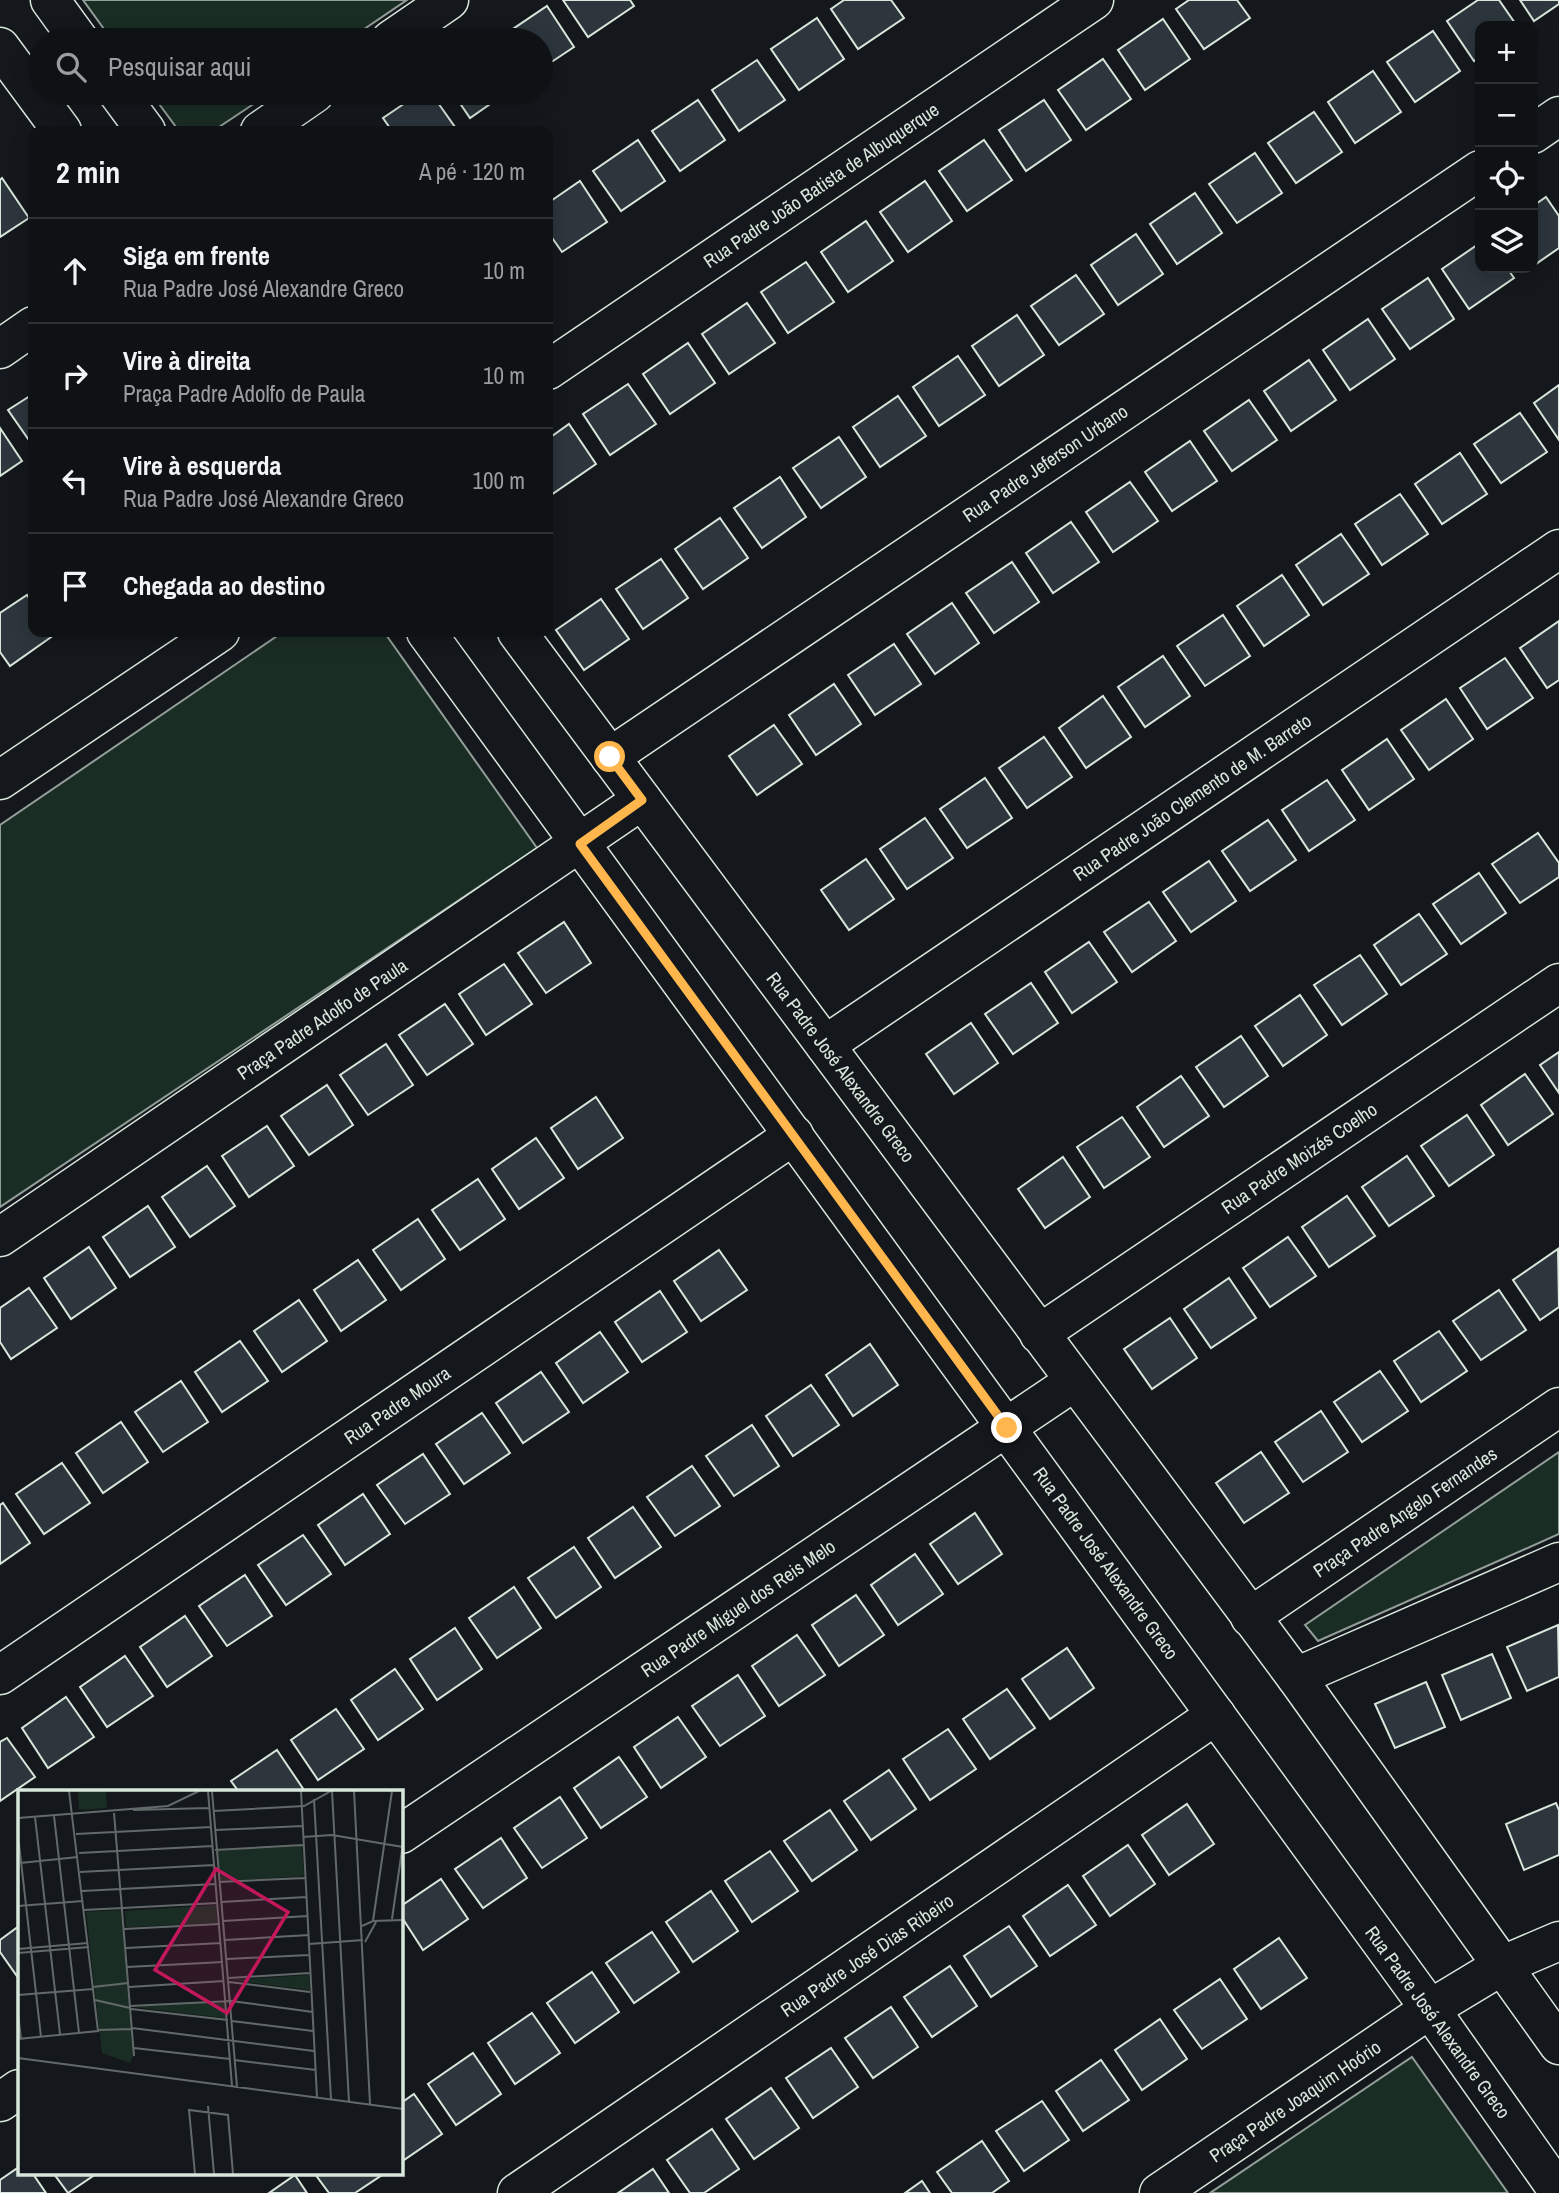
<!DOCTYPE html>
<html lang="pt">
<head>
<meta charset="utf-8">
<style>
  body { margin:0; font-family:"Archivo Narrow",sans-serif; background:#181b1e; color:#f1f3f6 }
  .controls { position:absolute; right:21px; top:21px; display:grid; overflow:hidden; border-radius:14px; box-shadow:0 4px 18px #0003 }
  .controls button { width:63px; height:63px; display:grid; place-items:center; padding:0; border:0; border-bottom:2px solid #2f3234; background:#0f1215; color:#f1f3f6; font:35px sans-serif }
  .stop { position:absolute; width:21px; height:21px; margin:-16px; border:5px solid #ffb74d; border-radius:50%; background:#fff }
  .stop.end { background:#ffb74d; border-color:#fff; box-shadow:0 2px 7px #0008 }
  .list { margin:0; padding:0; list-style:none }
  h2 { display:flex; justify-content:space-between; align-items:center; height:91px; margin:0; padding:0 28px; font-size:30px }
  h2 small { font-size:23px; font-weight:400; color:#9b9ea0 }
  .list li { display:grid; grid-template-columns:46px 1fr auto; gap:21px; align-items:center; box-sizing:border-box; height:105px; padding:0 28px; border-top:2px solid #2f3234 }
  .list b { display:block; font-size:26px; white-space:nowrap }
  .list p { margin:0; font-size:23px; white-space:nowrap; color:#9b9ea0 }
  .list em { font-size:23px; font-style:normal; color:#9b9ea0 }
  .icon { flex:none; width:38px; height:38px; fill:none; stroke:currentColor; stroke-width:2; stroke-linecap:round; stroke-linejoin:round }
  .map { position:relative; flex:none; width:1559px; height:2193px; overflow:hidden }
  .search { position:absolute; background:#0f1215; box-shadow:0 4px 18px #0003; left:28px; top:28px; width:525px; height:77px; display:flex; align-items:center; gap:18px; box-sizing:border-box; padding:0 24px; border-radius:38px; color:#9b9ea0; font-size:26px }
  .panel { position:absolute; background:#0f1215; box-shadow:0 4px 18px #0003; left:28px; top:126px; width:525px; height:511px; border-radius:14px }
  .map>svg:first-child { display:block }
  .green { fill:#1a2d24; stroke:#939e99; stroke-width:2 }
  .building { fill:#2c363c; stroke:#d8e6dc; stroke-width:2 }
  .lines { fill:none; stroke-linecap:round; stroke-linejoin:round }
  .minor-casing { stroke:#d8e6dc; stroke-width:41 }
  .minor { stroke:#14181c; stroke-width:38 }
  .route { stroke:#ffb74d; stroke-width:9 }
  .labels { text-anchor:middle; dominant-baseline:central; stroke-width:5; stroke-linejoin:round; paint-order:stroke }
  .street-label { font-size:19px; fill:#d8e6dc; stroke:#14181c }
  .inset-road { fill:none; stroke:#626a69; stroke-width:2 }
  .view { fill:#c2185b; fill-opacity:0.15; stroke:#c2185b; stroke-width:3.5 }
  .inset-edge { fill:none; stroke:#d8e6dc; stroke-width:3.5 }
</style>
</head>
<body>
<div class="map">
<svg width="1559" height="2193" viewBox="0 0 1559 2193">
  <rect width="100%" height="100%" fill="#14181c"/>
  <g class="green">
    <path d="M83,0H407L348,40H112Z"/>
    <path d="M151,93H270L213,131H179Z"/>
    <path d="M283,632H384L537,848L0,1207V825Z"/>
    <path d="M1559,1452V1534L1318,1641L1305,1625Z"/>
    <path d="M1412,2057L1508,2193H1210Z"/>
  </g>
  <g class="building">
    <path d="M563,0H630L634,6L588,37Z"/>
    <path d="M844,0H891L904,18L858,49L831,9Z"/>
    <path d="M1189,0H1237L1250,18L1204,49L1176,9Z"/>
    <path d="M1478,0H1499L1517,26H1480V57L1474,61L1447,21Z"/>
    <path d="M1520,0H1559V4L1534,21Z"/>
    <path d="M547,6L574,47L541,69V40H503L501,37Z"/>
    <path d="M817,18L844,59L799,90L771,49Z"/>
    <path d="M1163,19L1190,59L1145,90L1118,50Z"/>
    <path d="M1433,31L1460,71L1415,102L1387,62Z"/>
    <path d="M1103,59L1131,99L1086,130L1058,90Z"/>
    <path d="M757,60L785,100L739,131L712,90Z"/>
    <path d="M1373,71L1401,112L1355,143L1328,102Z"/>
    <path d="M420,93H431L455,127L449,131H392L383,118Z"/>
    <path d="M453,93H506L470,118Z"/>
    <path d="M698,100L725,140L680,171L652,131Z"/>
    <path d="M1044,100L1071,140L1026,171L999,130Z"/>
    <path d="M1314,112L1342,152L1296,183L1268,143Z"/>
    <path d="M638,140L665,181L621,211L593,171Z"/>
    <path d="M984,140L1012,180L967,211L939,171Z"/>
    <path d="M1255,153L1282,193L1237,223L1209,184Z"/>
    <path d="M2,178L29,218L0,237V180Z"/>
    <path d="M580,181L607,222L562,252L548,232V203Z"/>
    <path d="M925,181L952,221L908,252L880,212Z"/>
    <path d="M1195,193L1222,233L1177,264L1150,224Z"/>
    <path d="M1546,197L1559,216V248L1533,266V206Z"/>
    <path d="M866,221L893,261L848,292L821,252Z"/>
    <path d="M1136,234L1163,274L1118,305L1091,265Z"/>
    <path d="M1480,243V268H1507L1514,278L1469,309L1442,269Z"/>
    <path d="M806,262L834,302L788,333L761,292Z"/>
    <path d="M1076,275L1104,314L1059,345L1031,306Z"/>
    <path d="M1428,278L1454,319L1410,349L1382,309Z"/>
    <path d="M747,303L775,343L729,374L702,334Z"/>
    <path d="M1017,315L1044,355L999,386L972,346Z"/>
    <path d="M1368,319L1395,359L1350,390L1323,350Z"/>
    <path d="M688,343L715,383L670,414L643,374Z"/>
    <path d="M958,356L985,395L939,426L913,387Z"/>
    <path d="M1309,360L1336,400L1291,431L1264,391Z"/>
    <path d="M628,384L656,424L610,455L583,414Z"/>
    <path d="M1559,385V440L1534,403Z"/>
    <path d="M33,394V446L8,410Z"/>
    <path d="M898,396L926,436L880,467L853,427Z"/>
    <path d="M1249,400L1277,440L1232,471L1204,431Z"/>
    <path d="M1520,413L1547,452L1501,483L1474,444Z"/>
    <path d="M569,424L596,464L551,495L548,490V439Z"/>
    <path d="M0,428L22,461L0,476Z"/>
    <path d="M839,437L866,477L821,508L793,468Z"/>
    <path d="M1190,441L1217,481L1172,511L1145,472Z"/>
    <path d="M1460,453L1487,494L1442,524L1415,484Z"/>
    <path d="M780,477L806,517L762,548L734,508Z"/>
    <path d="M1130,482L1158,521L1113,552L1086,512Z"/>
    <path d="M1400,494L1428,534L1382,565L1355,524Z"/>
    <path d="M720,518L748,558L703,589L675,549Z"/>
    <path d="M1071,522L1099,562L1053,593L1026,553Z"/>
    <path d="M1341,534L1369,574L1323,605L1296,565Z"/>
    <path d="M661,559L688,598L643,629L616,589Z"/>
    <path d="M1012,562L1039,602L994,633L966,593Z"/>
    <path d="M1282,575L1309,615L1264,646L1237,606Z"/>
    <path d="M27,595L33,604V632H52L54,635L10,666L0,652V613Z"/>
    <path d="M601,599L629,639L584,670L556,630Z"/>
    <path d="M952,603L979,643L935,674L907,634Z"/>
    <path d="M1223,615L1250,656L1205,686L1177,646Z"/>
    <path d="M1559,621V680L1547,688L1520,648Z"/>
    <path d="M894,644L921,684L875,715L848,675Z"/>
    <path d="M1163,656L1190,696L1145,727L1118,687Z"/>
    <path d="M1505,658L1533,698L1487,729L1460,688Z"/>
    <path d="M834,684L861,724L816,755L789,715Z"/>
    <path d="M1103,696L1131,737L1086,768L1059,728Z"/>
    <path d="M1446,699L1473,739L1429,770L1401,730Z"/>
    <path d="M774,725L802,764L757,795L729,756Z"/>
    <path d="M1044,737L1072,777L1027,808L999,768Z"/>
    <path d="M1387,739L1414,779L1369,810L1342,770Z"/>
    <path d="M985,778L1012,818L967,848L940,809Z"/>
    <path d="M1327,780L1355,820L1309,851L1282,810Z"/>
    <path d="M925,818L953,858L907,889L880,849Z"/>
    <path d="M1268,820L1296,860L1250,891L1222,851Z"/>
    <path d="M1538,833L1559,863V877L1520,903L1492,864Z"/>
    <path d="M866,859L894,899L849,930L821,890Z"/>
    <path d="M1209,861L1236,901L1191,932L1163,892Z"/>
    <path d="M1479,873L1506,913L1461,944L1433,904Z"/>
    <path d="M1149,902L1176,941L1132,972L1104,932Z"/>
    <path d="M1419,914L1447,954L1401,985L1374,945Z"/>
    <path d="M564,922L591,963L546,993L518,953Z"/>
    <path d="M1089,942L1117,982L1072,1013L1045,972Z"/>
    <path d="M1360,955L1387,994L1342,1025L1314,985Z"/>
    <path d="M504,964L532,1004L486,1035L459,994Z"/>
    <path d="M1031,983L1058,1023L1013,1054L985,1014Z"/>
    <path d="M1300,995L1327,1035L1283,1066L1255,1026Z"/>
    <path d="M445,1004L473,1044L427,1075L399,1035Z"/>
    <path d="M971,1023L998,1063L954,1094L926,1054Z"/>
    <path d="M1241,1036L1268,1076L1224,1107L1196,1067Z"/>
    <path d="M386,1044L413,1085L368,1115L340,1075Z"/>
    <path d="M1559,1052V1093L1540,1065Z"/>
    <path d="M1525,1074L1553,1114L1508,1145L1481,1105Z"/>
    <path d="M1181,1076L1209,1116L1164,1147L1137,1107Z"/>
    <path d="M327,1085L353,1125L309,1155L281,1116Z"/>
    <path d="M596,1097L623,1138L578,1169L551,1128Z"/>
    <path d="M1467,1115L1494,1155L1449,1186L1421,1146Z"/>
    <path d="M1122,1117L1150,1157L1104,1188L1077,1147Z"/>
    <path d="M267,1126L294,1166L249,1197L222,1156Z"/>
    <path d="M536,1138L564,1178L519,1209L492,1169Z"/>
    <path d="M1407,1156L1434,1196L1389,1226L1362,1187Z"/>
    <path d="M1063,1157L1090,1197L1045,1228L1018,1189Z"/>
    <path d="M207,1166L235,1206L190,1237L162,1197Z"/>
    <path d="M478,1179L505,1219L460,1250L432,1210Z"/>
    <path d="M1347,1196L1375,1236L1329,1267L1302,1227Z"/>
    <path d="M148,1206L175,1247L130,1277L103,1237Z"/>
    <path d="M418,1219L445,1259L401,1290L373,1250Z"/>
    <path d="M1288,1237L1316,1276L1270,1307L1243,1268Z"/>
    <path d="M89,1247L116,1288L71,1319L44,1278Z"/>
    <path d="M1558,1249L1559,1307L1540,1320L1513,1280Z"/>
    <path d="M719,1250L747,1290L701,1321L674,1281Z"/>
    <path d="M358,1260L386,1300L341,1331L314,1290Z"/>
    <path d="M1229,1278L1256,1318L1211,1348L1184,1309Z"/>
    <path d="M29,1288L57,1328L11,1359L0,1342V1308Z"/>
    <path d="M1499,1290L1526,1330L1481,1360L1453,1321Z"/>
    <path d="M660,1291L687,1332L642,1362L615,1322Z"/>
    <path d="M299,1300L327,1341L282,1372L254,1331Z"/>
    <path d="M1170,1318L1197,1358L1152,1389L1124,1349Z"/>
    <path d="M1439,1331L1467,1371L1421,1402L1394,1361Z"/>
    <path d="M600,1332L628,1372L583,1403L556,1363Z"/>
    <path d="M240,1341L268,1381L222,1412L195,1372Z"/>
    <path d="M870,1344L898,1385L853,1416L826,1375Z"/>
    <path d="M1380,1371L1408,1411L1362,1442L1334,1402Z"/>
    <path d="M541,1372L569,1412L523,1443L496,1403Z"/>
    <path d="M181,1381L208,1422L163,1452L135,1412Z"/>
    <path d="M811,1385L839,1425L793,1456L766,1416Z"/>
    <path d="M1321,1411L1348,1452L1303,1482L1275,1442Z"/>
    <path d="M482,1413L510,1453L464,1484L436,1444Z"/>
    <path d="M121,1422L148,1462L103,1493L76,1453Z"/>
    <path d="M752,1425L779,1466L734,1496L706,1456Z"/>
    <path d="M1261,1452L1289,1493L1244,1523L1216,1483Z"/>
    <path d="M423,1454L450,1494L405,1524L377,1485Z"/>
    <path d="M62,1463L90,1503L44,1534L16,1494Z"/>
    <path d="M692,1466L720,1506L675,1536L647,1497Z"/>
    <path d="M363,1494L390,1534L345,1565L318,1525Z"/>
    <path d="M3,1503L30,1543L0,1564V1505Z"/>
    <path d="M633,1507L661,1547L615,1578L588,1538Z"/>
    <path d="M975,1513L1002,1554L958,1584L930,1544Z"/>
    <path d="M303,1535L331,1574L286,1605L258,1565Z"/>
    <path d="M574,1547L601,1587L556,1618L528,1578Z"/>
    <path d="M915,1554L943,1594L898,1625L871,1585Z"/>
    <path d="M245,1575L272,1616L227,1646L199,1606Z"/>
    <path d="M514,1587L541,1628L497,1658L469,1618Z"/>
    <path d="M856,1595L884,1635L839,1666L812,1625Z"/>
    <path d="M185,1616L212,1656L167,1687L140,1647Z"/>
    <path d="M1558,1625L1559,1677L1527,1691L1507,1647Z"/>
    <path d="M455,1628L482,1669L437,1700L410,1659Z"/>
    <path d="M797,1635L825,1675L779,1706L752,1666Z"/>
    <path d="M1067,1648L1094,1688L1050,1719L1022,1679Z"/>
    <path d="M1492,1654L1511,1698L1461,1720L1442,1675Z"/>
    <path d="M125,1656L153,1696L107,1727L80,1687Z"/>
    <path d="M395,1669L423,1709L378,1740L351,1700Z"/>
    <path d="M738,1675L765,1716L720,1746L692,1706Z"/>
    <path d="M1426,1682L1445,1727L1395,1748L1375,1704Z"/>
    <path d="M1007,1689L1035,1728L990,1759L963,1719Z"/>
    <path d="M66,1697L94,1737L48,1768L22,1728Z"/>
    <path d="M336,1709L364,1749L318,1780L291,1740Z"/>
    <path d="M678,1717L706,1757L661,1788L634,1747Z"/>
    <path d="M948,1729L976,1769L930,1800L903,1759Z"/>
    <path d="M7,1738L35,1777L0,1801V1742Z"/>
    <path d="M277,1750L304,1790L300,1792H239L231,1781Z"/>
    <path d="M619,1757L647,1797L601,1828L574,1788Z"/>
    <path d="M889,1770L916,1809L871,1840L844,1801Z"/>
    <path d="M560,1797L587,1838L542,1868L514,1828Z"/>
    <path d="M1556,1803L1559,1810V1855L1524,1870L1506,1824Z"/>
    <path d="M1187,1804L1214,1844L1169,1875L1142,1835Z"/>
    <path d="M830,1810L857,1850L812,1881L784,1841Z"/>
    <path d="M501,1838L527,1878L483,1908L455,1869Z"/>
    <path d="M1128,1845L1155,1884L1110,1916L1083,1876Z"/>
    <path d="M770,1851L798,1891L752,1922L725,1881Z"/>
    <path d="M441,1879L468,1919L423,1950L401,1916V1906Z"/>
    <path d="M1068,1885L1096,1925L1050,1956L1023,1916Z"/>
    <path d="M711,1891L738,1931L693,1962L666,1922Z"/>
    <path d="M19,1926V1979L0,1952V1940Z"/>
    <path d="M1009,1926L1037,1966L991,1997L964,1956Z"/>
    <path d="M652,1932L679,1972L634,2003L606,1963Z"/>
    <path d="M1279,1938L1307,1978L1261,2009L1234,1969Z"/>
    <path d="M950,1966L977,2006L932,2037L904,1997Z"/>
    <path d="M592,1972L619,2012L575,2043L547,2003Z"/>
    <path d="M1220,1979L1247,2019L1202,2049L1174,2010Z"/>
    <path d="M891,2007L918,2047L873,2078L845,2038Z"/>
    <path d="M532,2013L560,2053L515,2084L488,2043Z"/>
    <path d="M1160,2019L1187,2059L1142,2090L1115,2050Z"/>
    <path d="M831,2048L858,2087L813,2118L786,2078Z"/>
    <path d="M473,2053L501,2094L456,2125L428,2084Z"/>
    <path d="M1101,2060L1129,2100L1083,2131L1056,2091Z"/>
    <path d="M771,2088L799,2128L754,2159L726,2119Z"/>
    <path d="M414,2094L442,2134L401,2162V2103Z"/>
    <path d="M1042,2101L1069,2140L1024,2171L996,2131Z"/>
    <path d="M712,2129L739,2169L704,2193H690L667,2160Z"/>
    <path d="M982,2141L1009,2181L992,2193H952L937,2172Z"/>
    <path d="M19,2167V2174H33L46,2193H0V2180Z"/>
    <path d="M653,2169L669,2193H618Z"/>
    <path d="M54,2174H96L68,2193Z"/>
    <path d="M315,2174H381L382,2175L355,2193H329Z"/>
    <path d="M295,2175L307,2193H269Z"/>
    <path d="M922,2181L930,2193H905Z"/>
  </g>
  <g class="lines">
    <g class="minor-casing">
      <g id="minor">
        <path d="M50,0L79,40"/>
        <path d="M391,40L449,0"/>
        <path d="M0,47L62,131"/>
        <path d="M118,93L146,131"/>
        <path d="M260,131L315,93"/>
        <path d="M1533,134L1559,116"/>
        <path d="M0,349L33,326"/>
        <path d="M548,370L1094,0"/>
        <path d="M426,632L1430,2009L1559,2192"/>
        <path d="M517,632L1296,1677L1559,2045"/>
        <path d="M610,757L1480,170"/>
        <path d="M0,780L220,632"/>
        <path d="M825,1045L1559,549"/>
        <path d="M0,1237L642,800"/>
        <path d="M1039,1334L1559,983"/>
        <path d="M1250,1617L1559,1407"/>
        <path d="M0,1675L794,1135"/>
        <path d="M1296,1677L1559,1562"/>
        <path d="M401,1834L1075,1381"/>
        <path d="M0,2102L19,2089"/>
        <path d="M517,2193L1216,1715"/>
        <path d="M1159,2193L1430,2009L1503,1965L1559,1941"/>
      </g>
    </g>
    <use href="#minor" class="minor"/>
  </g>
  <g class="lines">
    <path class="route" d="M610,757L642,800L580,844L1007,1428"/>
  </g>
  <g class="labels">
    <g class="street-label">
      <text transform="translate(821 185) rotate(-34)">Rua Padre João Batista de Albuquerque</text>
      <text transform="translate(1045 463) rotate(-34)">Rua Padre Jeferson Urbano</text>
      <text transform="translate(1192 797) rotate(-34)">Rua Padre João Clemento de M. Barreto</text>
      <text transform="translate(322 1019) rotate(-34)">Praça Padre Adolfo de Paula</text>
      <text transform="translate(841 1067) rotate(53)">Rua Padre José Alexandre Greco</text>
      <text transform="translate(1299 1158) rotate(-34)">Rua Padre Moizés Coelho</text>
      <text transform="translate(397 1405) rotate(-34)">Rua Padre Moura</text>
      <text transform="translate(1405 1512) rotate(-34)">Praça Padre Angelo Fernandes</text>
      <text transform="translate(1106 1563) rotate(54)">Rua Padre José Alexandre Greco</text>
      <text transform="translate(738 1608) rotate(-34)">Rua Padre Miguel dos Reis Melo</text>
      <text transform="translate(867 1955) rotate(-34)">Rua Padre José Dias Ribeiro</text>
      <text transform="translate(1438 2022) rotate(54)">Rua Padre José Alexandre Greco</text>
      <text transform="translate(1295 2101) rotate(-34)">Praça Padre Joaquim Hoório</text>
    </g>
  </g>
  <g transform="translate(18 1790)">
    <rect width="385" height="385" fill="#14181c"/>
    <path d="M60,1H88L89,18L61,20ZM284,56L286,86L203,91L200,61ZM198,115L199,133L108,137L107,121ZM103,120L115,266L112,273L84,263L68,122ZM291,185L292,200L213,190ZM206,212L207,228L116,217Z" fill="#1a2d24"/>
    <path class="inset-road" d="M190,1L214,296M194,1L219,297M283,1L299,307M314,1L331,312M336,1L352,314M296,9L313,309M115,20L191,18M195,21L286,16L313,1M96,23L116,266M36,26L61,243M17,27L42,244M0,28L150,16L181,1M197,40L285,36M58,44L193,37M0,45L23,247M285,47L314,45L385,57M197,60L285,55M61,63L195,56M2,73L60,67M62,82L196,75M201,92L287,88M64,101L198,94M203,112L288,107M0,116L65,111M66,120L200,113M374,129L385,53M205,131L290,126M355,131L374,1M344,136L355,131L385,130M106,139L202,134M207,150L291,145M347,152L358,132M291,154L345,150M108,158L203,153M0,159L70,153M0,163L71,157M209,169L291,165M109,177L205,172M211,188L292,183M211,192L292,202M75,197L110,193M111,197L206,191M0,205L75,199M77,210L112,218M112,216L213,211L295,222M113,219L210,230M0,223L3,249M214,231L295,241M114,238L296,261M80,240L114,239M0,249L80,241L51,1M116,258L212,269M0,268L385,319M216,270L298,280M190,316L196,384M177,384L171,320L210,325L215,384"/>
    <path class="view" d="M198,79L270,122L209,223L137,180Z"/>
    <rect width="385" height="385" class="inset-edge"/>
  </g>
</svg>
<div class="controls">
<button>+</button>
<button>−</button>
<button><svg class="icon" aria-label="locate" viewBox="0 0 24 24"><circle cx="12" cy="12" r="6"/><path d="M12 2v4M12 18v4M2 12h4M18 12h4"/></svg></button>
<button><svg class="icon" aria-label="layers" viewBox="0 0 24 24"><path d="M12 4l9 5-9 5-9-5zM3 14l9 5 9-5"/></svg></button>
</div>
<div class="stop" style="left:610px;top:757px"></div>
<div class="stop end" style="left:1007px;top:1428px"></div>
<div class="search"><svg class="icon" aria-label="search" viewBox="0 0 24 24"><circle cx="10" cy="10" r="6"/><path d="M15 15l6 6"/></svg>Pesquisar aqui</div>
<section class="panel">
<h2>2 min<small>A pé · 120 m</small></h2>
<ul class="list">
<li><svg class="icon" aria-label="ahead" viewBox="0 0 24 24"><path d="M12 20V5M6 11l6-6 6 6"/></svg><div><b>Siga em frente</b><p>Rua Padre José Alexandre Greco</p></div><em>10 m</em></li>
<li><svg class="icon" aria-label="right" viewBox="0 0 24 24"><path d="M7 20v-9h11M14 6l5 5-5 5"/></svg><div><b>Vire à direita</b><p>Praça Padre Adolfo de Paula</p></div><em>10 m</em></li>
<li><svg class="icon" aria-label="left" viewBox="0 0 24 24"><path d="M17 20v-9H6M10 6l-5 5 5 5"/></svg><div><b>Vire à esquerda</b><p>Rua Padre José Alexandre Greco</p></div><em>100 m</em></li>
<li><svg class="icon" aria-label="arrive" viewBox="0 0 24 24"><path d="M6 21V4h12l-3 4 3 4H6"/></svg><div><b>Chegada ao destino</b></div></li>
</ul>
</section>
</div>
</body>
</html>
